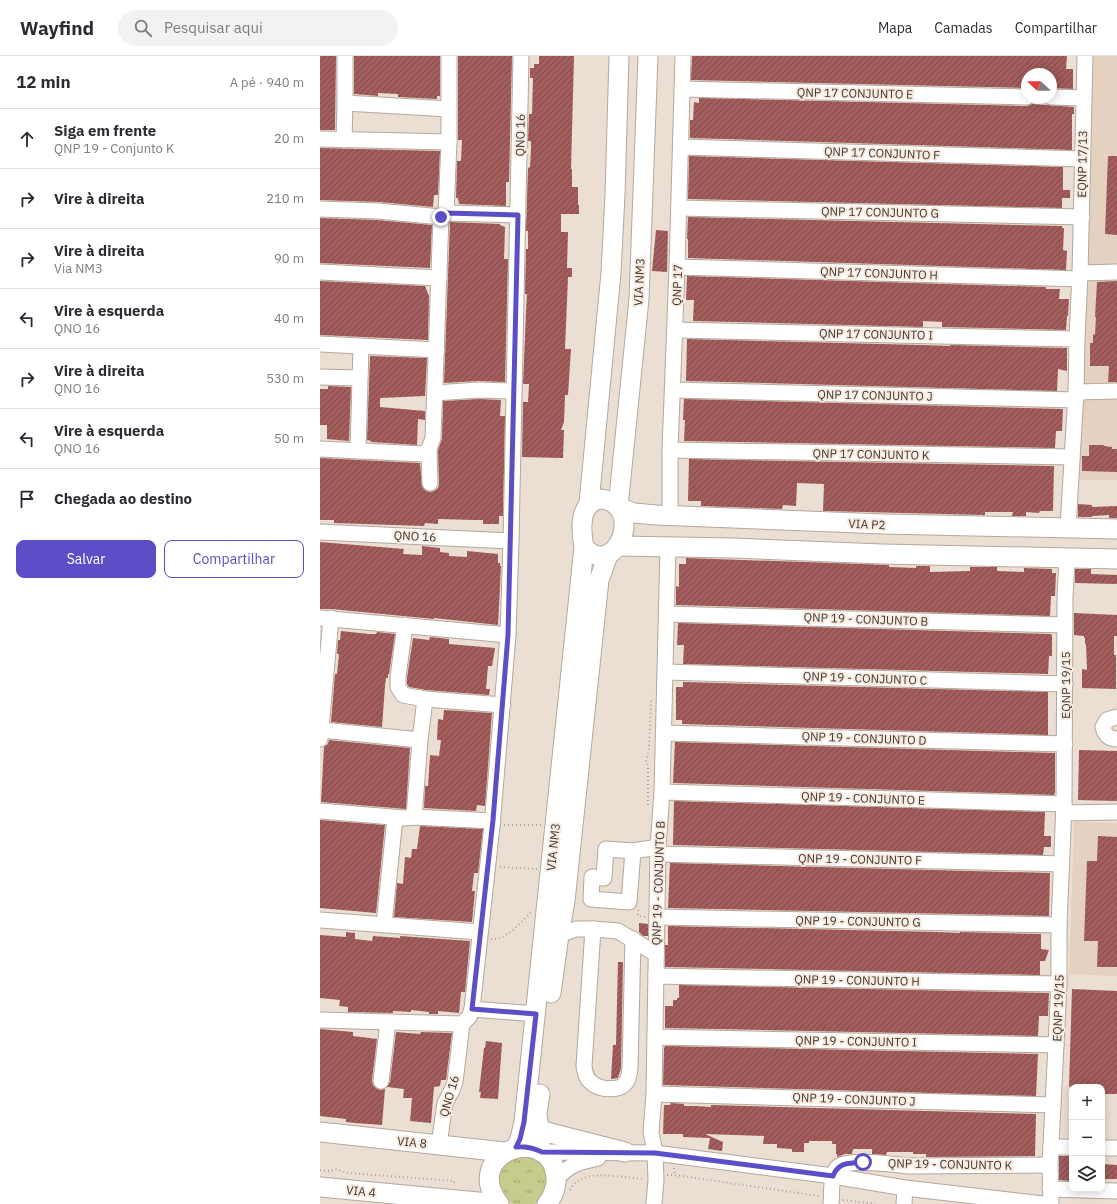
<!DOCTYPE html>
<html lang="pt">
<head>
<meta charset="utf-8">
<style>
  body { margin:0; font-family:"IBM Plex Sans",sans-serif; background:#f2f2f3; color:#2b2b33 }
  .controls { position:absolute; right:12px; bottom:12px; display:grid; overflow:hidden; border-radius:8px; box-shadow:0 2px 10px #0003 }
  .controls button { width:36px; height:36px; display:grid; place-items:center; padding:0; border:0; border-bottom:1px solid #e1e1e2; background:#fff; color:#2b2b33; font:20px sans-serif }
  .compass { position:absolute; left:701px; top:12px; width:36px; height:36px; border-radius:50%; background:#fff; box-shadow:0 2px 10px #0003; rotate:292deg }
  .stop { position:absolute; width:12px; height:12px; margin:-9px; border:3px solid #5b4ec6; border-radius:50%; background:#fff }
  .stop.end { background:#5b4ec6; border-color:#fff; box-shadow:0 1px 4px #0008 }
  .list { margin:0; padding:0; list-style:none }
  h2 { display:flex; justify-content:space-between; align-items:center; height:52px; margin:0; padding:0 16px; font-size:17px }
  h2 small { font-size:13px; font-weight:400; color:#7c7c81 }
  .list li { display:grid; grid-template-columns:26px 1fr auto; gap:12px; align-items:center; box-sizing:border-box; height:60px; padding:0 16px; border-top:1px solid #e1e1e2 }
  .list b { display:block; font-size:15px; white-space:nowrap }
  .list p { margin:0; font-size:13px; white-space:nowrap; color:#7c7c81 }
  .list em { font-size:13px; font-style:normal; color:#7c7c81 }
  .actions { display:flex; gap:8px; padding:12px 16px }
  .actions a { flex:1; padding:9px 0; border:1px solid #5b4ec6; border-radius:8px; text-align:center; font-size:14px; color:#5b4ec6 }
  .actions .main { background:#5b4ec6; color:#fff }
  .icon { flex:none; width:22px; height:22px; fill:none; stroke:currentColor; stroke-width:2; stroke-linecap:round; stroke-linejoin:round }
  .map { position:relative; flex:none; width:797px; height:1148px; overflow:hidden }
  header { display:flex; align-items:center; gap:24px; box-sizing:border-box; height:56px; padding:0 20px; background:#fff; border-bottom:1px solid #e1e1e2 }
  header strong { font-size:19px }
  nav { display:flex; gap:22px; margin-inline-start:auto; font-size:14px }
  .search { width:280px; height:36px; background:#f2f2f3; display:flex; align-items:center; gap:10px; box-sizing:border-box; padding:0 14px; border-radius:22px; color:#7c7c81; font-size:15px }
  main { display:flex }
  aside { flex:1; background:#fff }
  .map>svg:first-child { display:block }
  .built { fill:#e4d1c0 }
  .grass { fill:url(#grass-tufts) }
  .building { fill:url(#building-hatch) }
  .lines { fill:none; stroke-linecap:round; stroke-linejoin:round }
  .minor-casing { stroke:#b4a79c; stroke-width:17 }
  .major-casing { stroke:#b4a79c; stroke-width:21 }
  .path { stroke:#aca29a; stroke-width:2; stroke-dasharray:1 3; stroke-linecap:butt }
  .minor { stroke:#fff; stroke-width:15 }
  .major { stroke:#fff; stroke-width:19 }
  .route { stroke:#5b4ec6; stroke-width:5 }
  .labels { text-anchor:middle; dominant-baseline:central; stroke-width:4; stroke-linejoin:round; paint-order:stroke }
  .street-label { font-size:12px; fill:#3e3935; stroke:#f9ebe0 }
</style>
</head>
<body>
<header>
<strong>Wayfind</strong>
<div class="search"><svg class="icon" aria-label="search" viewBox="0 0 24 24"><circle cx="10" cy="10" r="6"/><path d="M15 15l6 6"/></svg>Pesquisar aqui</div>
<nav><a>Mapa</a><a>Camadas</a><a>Compartilhar</a></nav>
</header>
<main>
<aside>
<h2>12 min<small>A pé · 940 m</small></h2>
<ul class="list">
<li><svg class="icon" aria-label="ahead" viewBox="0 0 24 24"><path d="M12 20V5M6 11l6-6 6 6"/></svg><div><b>Siga em frente</b><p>QNP 19 - Conjunto K</p></div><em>20 m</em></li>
<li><svg class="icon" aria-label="right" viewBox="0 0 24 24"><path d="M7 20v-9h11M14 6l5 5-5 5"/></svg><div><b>Vire à direita</b></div><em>210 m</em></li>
<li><svg class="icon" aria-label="right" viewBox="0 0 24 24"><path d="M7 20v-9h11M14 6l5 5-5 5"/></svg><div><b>Vire à direita</b><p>Via NM3</p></div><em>90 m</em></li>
<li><svg class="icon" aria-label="left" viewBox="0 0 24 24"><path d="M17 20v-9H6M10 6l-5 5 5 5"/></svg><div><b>Vire à esquerda</b><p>QNO 16</p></div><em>40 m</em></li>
<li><svg class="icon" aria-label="right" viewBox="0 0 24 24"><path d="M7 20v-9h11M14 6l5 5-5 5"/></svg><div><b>Vire à direita</b><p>QNO 16</p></div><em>530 m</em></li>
<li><svg class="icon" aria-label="left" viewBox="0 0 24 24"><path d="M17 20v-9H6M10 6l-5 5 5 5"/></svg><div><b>Vire à esquerda</b><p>QNO 16</p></div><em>50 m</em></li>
<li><svg class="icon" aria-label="arrive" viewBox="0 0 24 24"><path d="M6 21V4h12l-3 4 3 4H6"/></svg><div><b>Chegada ao destino</b></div></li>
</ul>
<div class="actions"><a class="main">Salvar</a><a>Compartilhar</a></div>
</aside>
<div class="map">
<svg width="797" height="1148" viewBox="0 0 797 1148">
  <defs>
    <pattern id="grass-tufts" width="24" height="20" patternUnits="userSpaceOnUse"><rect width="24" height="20" fill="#c6cc8b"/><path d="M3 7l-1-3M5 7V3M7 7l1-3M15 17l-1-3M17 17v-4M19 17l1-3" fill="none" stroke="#a2a772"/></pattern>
    <pattern id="building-hatch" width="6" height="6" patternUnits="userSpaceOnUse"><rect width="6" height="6" fill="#a25d5c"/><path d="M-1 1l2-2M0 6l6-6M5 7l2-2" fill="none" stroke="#7e4a49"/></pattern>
  </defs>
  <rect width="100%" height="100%" fill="#ebded3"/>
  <g class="built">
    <path d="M770,0H797V424H760Z"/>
    <path d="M754,766L797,767V920L749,918Z"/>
  </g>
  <path class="grass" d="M194,1100L219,1103L230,1124L218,1146L215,1148H193L189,1146L184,1142L178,1124L181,1112Z"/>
  <g class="building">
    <path d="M0,0H16L15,74H0Z"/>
    <path d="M34,0H120V40H117V43L78,41V38L58,37V40L34,38Z"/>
    <path d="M138,0H192L189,126H186V150L139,148L138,142H136L137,105H141L142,84H138Z"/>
    <path d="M219,0H254L251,113H252V131H258V149H259V158H241V176H248L247,212H252V221H248L245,293H251L248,339H245L244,366L241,374H244L243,402L202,401L203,346H208L209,328H203L206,256L207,238H205L206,193H208V175H206L208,112L210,111L211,94V85H208L209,58H212L213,22H210V12H214V8H219Z"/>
    <path d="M372,0H747L746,13H753V33L731,32V18H707V32L371,24Z"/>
    <path d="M379,42L707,50L712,48L754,51V58H752V94L370,82V64H373L374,46L379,47Z"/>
    <path d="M0,92L120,95L118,139H114L113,151L59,146L0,144Z"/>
    <path d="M369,100L743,111V134H750V142H742V152L368,143Z"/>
    <path d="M788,100H797V179L785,178Z"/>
    <path d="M368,161L742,170V172H744L743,194L747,195L746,214L368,202V183H367Z"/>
    <path d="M0,162L57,164L112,169L110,212L0,207Z"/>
    <path d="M130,166L180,168V169L185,171L184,203H188L185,326L158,325L124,327Z"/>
    <path d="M336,174L348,175L347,216L332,215Z"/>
    <path d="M367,220L726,231V233H740L739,243H749L748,260H747L746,274L622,271V266L603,265V271L373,265L374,244H366Z"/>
    <path d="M0,225L105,230L109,240L108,284L0,279Z"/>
    <path d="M797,225V326H788L789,310H770V287H773V278L775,279L776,261H775L777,226Z"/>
    <path d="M367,283L602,289L630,290V289L747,292V315L738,313L737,335L366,325Z"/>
    <path d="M50,300L107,302L105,340L60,342V351L105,355V364L98,363L97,389L51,386V385L47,384Z"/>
    <path d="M8,330L31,331L29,385L7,383V369H0V333H8Z"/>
    <path d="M159,343L181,344L180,360H185L183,460H179V468H163V464H154L118,463V468L105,467L104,470L14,467V464H0V402L100,407L102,431L106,435L110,436L114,435L118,432L119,427L118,394L122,383L123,345Z"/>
    <path d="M364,343L743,353L742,375H736L735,392L364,385L365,364H363Z"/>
    <path d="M769,389H784V390L792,391V393H797V416L762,415V400H769Z"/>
    <path d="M369,403L733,410H734L733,455H720L719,457L706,456V460H692L693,456H665V459L503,455L504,428L477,427L476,450L463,449L462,453L381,450V445H368Z"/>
    <path d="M758,448L772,449V451L797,450V462H789V459L772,460V461H758Z"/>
    <path d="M0,486L84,493L83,498L102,499V490L120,492V496L129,497V500L147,501V495L178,498V507H180V510H181L178,569L114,562V563L11,553H0Z"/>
    <path d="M366,502L569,509V511L596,512V510H610V516L650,515V511H677V515L704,516V512L732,513V517H736L735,540H731L730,560L356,549V530L359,531V508H366Z"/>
    <path d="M755,513H771V518L797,519V528L755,527Z"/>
    <path d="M754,557L797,559V580H794V599H796V633L762,632V613L767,614L766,588H765V582H764V580L754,579Z"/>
    <path d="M358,567L730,578L732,579V600H729L728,618L363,608L364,589H357Z"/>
    <path d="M21,575L49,578H56L57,576L75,578L69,618H68V622H66L65,630L62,671L11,666L15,618H17L19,598H17L18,584H20Z"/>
    <path d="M110,581L129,583V588L175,592L172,610H168L166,633H170L169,639L106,634L89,631L87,628V622L93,582L109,584Z"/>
    <path d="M363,626L728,636V679L362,668V664H356V631H363Z"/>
    <path d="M124,654L172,657L165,750L157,749L156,755L104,752L105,730H108L110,699L119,700L121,684H117L118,663L123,664Z"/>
    <path d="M9,684L90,692L86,753L1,746L4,691L8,688Z"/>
    <path d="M355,686L735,697V736L734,739L353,727Z"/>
    <path d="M759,694L797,695V745L758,744Z"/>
    <path d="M354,745L725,756L724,780H731V791H724L723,799L353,789Z"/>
    <path d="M0,764L65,769L56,857L0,852Z"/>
    <path d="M100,770L163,773L158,817H154L152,835H155L152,866L74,861L77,827L83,828L85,801L91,802L92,793H97Z"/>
    <path d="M778,780L797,781V911H777L778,885H764L767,805H777Z"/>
    <path d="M350,807L730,817L729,860L348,852Z"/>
    <path d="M319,867L328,868V880H323L319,876Z"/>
    <path d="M348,870L618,876L640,877V876L721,878V893L729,894L725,905H720V919L345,911V889H348Z"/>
    <path d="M26,876L35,877V883L52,885L53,880L80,882V880L150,885L145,936H141L139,957L118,955V958H109V956L91,954V956L73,955V957L28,956V951L19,950L20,944L0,942V879L26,881Z"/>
    <path d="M298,906H303L301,1012L298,1022L291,1023L293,989H296Z"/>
    <path d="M359,929L729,937L728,960H719L718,980L345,972V950H353V944H357V942H359Z"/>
    <path d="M752,933L797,935V1038H782V1031H749Z"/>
    <path d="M0,973L33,976V980L57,983L52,1024L53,1029L56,1032L60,1034L65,1033L62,1069L35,1067L26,1066V1063L0,1060Z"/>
    <path d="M76,976L100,978L101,976L132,977L126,1024H121L120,1030L114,1031L111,1067L90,1065L92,1042H83L84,1033L67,1031L70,1026Z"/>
    <path d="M166,985L182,987L178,1043L160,1042L161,1036H159L164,992H165Z"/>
    <path d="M345,990L718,998L716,1040L343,1029L344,992Z"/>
    <path d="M351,1047L364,1048V1050H375L391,1051V1049L716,1058L715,1100L606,1101V1098H593V1096H567L566,1099L552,1098V1093H533L532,1098H525L517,1101V1098H516V1088H512V1085H489V1087H484V1096H472V1093L457,1092V1088H443L444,1080L385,1078L403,1086L402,1095L388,1093L390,1082L363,1081V1078H343L344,1049H350Z"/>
    <path d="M739,1100H752V1125L739,1124Z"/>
    <path d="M782,1108L797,1109V1123H782Z"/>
  </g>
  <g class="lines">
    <g class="minor-casing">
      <g id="minor">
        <path d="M362,33L707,41"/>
        <path d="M731,41L764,42"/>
        <path d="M25,47L129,53"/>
        <path d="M0,83L129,86"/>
        <path d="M24,84L25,47V0"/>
        <path d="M361,91L763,103"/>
        <path d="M359,152L762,161"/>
        <path d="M0,153L58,155L121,161L126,157L198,159"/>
        <path d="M126,157L129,86V0"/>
        <path d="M357,211L760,223"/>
        <path d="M0,216L119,222"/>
        <path d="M760,217L797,216"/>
        <path d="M355,274L757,283"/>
        <path d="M0,288L117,294"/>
        <path d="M0,321L39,322"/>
        <path d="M353,334L756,344"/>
        <path d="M756,336L797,335"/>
        <path d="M115,337L159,334L194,335"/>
        <path d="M0,393L103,398L109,393L113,382L121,161"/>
        <path d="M109,393L110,427"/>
        <path d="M350,394L752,401"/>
        <path d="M38,395L41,290"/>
        <path d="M350,459V394L357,211L363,0"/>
        <path d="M748,472L756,336L757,283L760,217L765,0"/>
        <path d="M0,476L191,485"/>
        <path d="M347,558L745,569"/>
        <path d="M0,562L188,579"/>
        <path d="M85,569L78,621V631L83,639L105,643L183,649"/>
        <path d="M346,616L745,628"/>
        <path d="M797,661L787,664L783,671C785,679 788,683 797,683"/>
        <path d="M2,674L100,684"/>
        <path d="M344,677L745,688"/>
        <path d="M0,683L11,562"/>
        <path d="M342,736L744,748"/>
        <path d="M0,755L84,762L94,761L173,765"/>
        <path d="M744,757L797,756"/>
        <path d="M94,761L100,684L105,643"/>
        <path d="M313,795L309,846L271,843L272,821L284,822L286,793L313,795L338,791"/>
        <path d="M338,798L742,808"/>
        <path d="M337,861L739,869"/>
        <path d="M0,864L160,876"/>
        <path d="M64,868L75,762"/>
        <path d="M273,873L264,1010C265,1017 266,1023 272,1027C280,1034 301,1036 307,1025C309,1022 309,1016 310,1013L313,883"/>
        <path d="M239,879L256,873H273L298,875L336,898"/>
        <path d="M336,920L739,928"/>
        <path d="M152,953L216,958"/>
        <path d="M0,964L142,968L149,961L152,953L172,770L188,579L191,485L201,0"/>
        <path d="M335,981L736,989"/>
        <path d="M61,1025L68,966"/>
        <path d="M334,1038L733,1049"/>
        <path d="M119,1089L125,1047L132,1034L135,1026L142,968"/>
        <path d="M731,1091H752"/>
        <path d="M782,1092H797"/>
        <path d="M221,1096L335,1097L513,1120L585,1132L723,1148"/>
        <path d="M236,1123C252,1107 257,1107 278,1102"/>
        <path d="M730,1133L797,1135"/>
        <path d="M334,1148L336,1124L335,1097L331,1076L334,1038L338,791L342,736L348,491"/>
        <path d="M511,1148C512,1139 510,1115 519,1110C533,1102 575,1109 592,1110C638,1110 684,1109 730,1109"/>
        <path d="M584,1148L585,1132"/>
        <path d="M731,1148L730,1109L739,928V869L744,748L745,541L747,502"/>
      </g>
    </g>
    <g class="major-casing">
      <g id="major">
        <path d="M328,0L319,243L298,451L314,457L336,459L564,468L797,473"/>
        <path d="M269,447L291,217L295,139L299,0"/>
        <path d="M298,490L413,492L562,498L797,503"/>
        <path d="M231,937L239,879L245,845L279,524L288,499"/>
        <path d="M220,1038L217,1057L221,1096"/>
        <path d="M218,1073L230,1077L305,1096"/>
        <path d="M0,1076L184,1096"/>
        <path d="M196,1091L200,1083L204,1066L264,491C261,475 259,451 276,444C283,442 291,445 296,449C318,468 291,521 264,491"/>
        <path d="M0,1131L179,1148"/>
        <path d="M179,1148C140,1096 230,1066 236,1120C237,1131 234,1139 227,1148"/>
      </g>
    </g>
    <g class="path">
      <path d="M328,749V710L326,705L329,693L331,644"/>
      <path d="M184,769H222"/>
      <path d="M180,811L217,813"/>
      <path d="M318,854V860L325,861"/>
      <path d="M171,883C186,885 202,865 212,855"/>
      <path d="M354,1112L355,1119"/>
      <path d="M0,1114L10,1115L15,1113L29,1117L134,1125V1130"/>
      <path d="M347,1119H355L499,1140"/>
      <path d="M250,1134C253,1128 258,1124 264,1122C276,1116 309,1122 324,1123"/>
      <path d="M523,1144L555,1148"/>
    </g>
    <use href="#minor" class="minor"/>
    <use href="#major" class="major"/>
  </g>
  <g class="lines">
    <path class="route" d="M121,161L126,157L198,159L188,579L173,764L152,953L216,958L204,1066L200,1083L196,1091C206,1090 213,1092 222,1096L335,1097L513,1120C519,1105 529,1108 543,1106"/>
  </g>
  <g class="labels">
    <g class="street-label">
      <text transform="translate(535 37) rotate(1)">QNP 17 CONJUNTO E</text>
      <text transform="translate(200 79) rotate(-89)">QNO 16</text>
      <text transform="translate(562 97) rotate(2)">QNP 17 CONJUNTO F</text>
      <text transform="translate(762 108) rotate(-89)">EQNP 17/13</text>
      <text transform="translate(560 156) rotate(1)">QNP 17 CONJUNTO G</text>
      <text transform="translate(559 217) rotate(2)">QNP 17 CONJUNTO H</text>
      <text transform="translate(319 226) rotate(-87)">VIA NM3</text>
      <text transform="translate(357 229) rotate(-88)">QNP 17</text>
      <text transform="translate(556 278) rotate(1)">QNP 17 CONJUNTO I</text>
      <text transform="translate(555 339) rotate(1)">QNP 17 CONJUNTO J</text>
      <text transform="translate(551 398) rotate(1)">QNP 17 CONJUNTO K</text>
      <text transform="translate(547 468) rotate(2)">VIA P2</text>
      <text transform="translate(95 480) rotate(3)">QNO 16</text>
      <text transform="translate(546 563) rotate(2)">QNP 19 - CONJUNTO B</text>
      <text transform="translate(545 622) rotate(2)">QNP 19 - CONJUNTO C</text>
      <text transform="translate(745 629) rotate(-90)">EQNP 19/15</text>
      <text transform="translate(544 682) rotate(2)">QNP 19 - CONJUNTO D</text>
      <text transform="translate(543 742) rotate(2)">QNP 19 - CONJUNTO E</text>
      <text transform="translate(233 791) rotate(-84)">VIA NM3</text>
      <text transform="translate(540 803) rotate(1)">QNP 19 - CONJUNTO F</text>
      <text transform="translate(338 827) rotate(-88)">QNP 19 - CONJUNTO B</text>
      <text transform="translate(538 865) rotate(1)">QNP 19 - CONJUNTO G</text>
      <text transform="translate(537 924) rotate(1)">QNP 19 - CONJUNTO H</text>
      <text transform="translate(738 952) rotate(-88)">EQNP 19/15</text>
      <text transform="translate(536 985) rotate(1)">QNP 19 - CONJUNTO I</text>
      <text transform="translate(129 1040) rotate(-74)">QNO 16</text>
      <text transform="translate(534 1043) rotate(2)">QNP 19 - CONJUNTO J</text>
      <text transform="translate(92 1086) rotate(6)">VIA 8</text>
      <text transform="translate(630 1108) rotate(1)">QNP 19 - CONJUNTO K</text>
      <text transform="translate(41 1135) rotate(6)">VIA 4</text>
    </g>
  </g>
</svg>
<div class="controls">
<button>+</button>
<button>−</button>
<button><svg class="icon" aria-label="layers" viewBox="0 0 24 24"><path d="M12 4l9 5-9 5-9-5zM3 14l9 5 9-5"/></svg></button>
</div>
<svg class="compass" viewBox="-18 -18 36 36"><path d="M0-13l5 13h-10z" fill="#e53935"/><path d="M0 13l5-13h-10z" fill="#7c7c81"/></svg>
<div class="stop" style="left:543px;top:1106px"></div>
<div class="stop end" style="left:121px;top:161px"></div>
</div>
</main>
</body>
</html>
